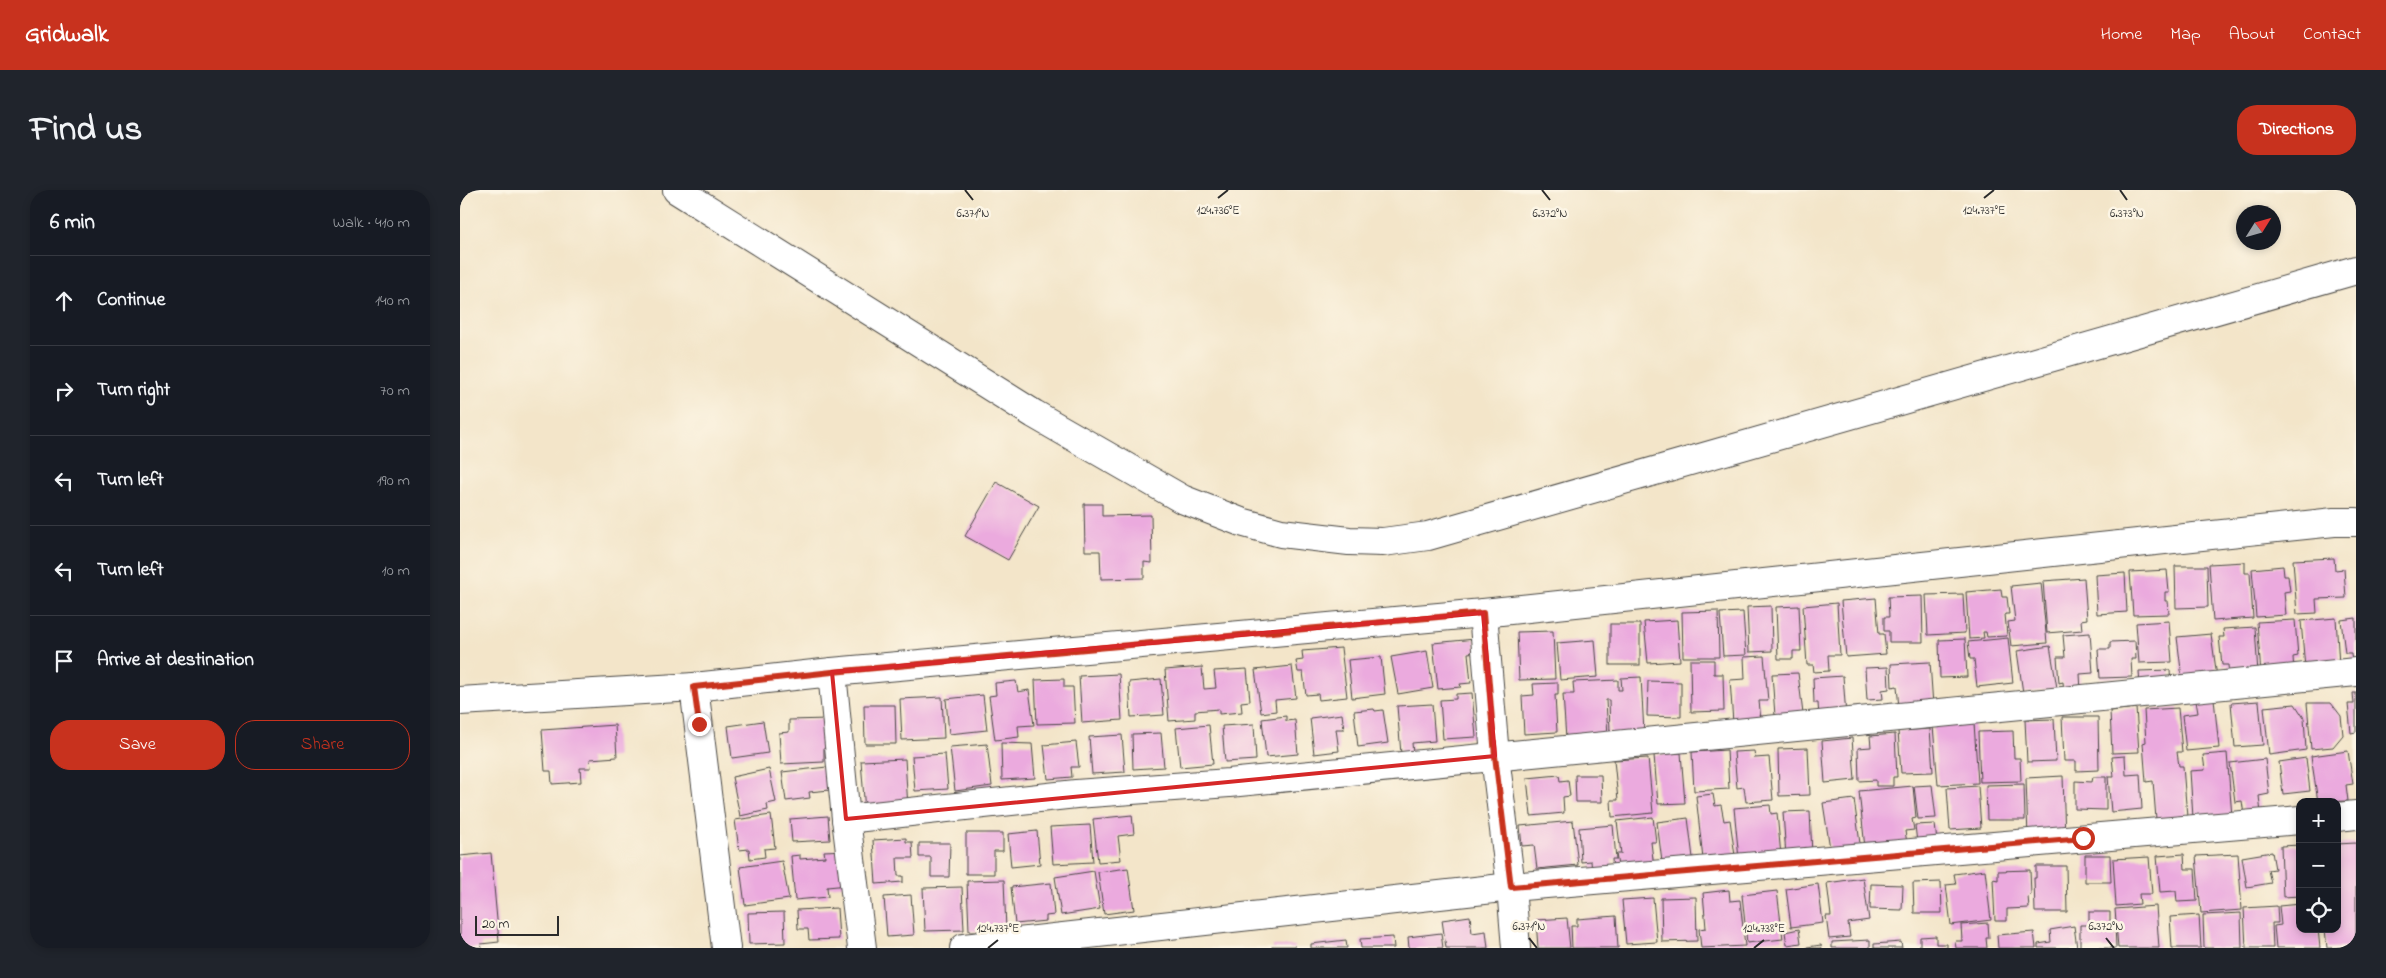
<!DOCTYPE html>
<html lang="en">
<head>
<meta charset="utf-8">
<style>
  body { margin:0; font-family:"Indie Flower",sans-serif; background:#20242c; color:#f1f3f6 }
  .controls { position:absolute; right:15px; bottom:15px; display:grid; overflow:hidden; border-radius:10px; box-shadow:0 2px 8px #0003 }
  .controls button { width:45px; height:45px; display:grid; place-items:center; padding:0; border:0; border-bottom:1px solid #363941; background:#171b24; color:#f1f3f6; font:25px sans-serif }
  .compass { position:absolute; left:1776px; top:15px; width:45px; height:45px; border-radius:50%; background:#171b24; box-shadow:0 2px 8px #0003; rotate:53deg }
  .scale { position:absolute; left:15px; bottom:12px; width:84px; box-sizing:border-box; padding-left:5px; border:2px solid #2b2b2b; border-top:0; font-size:14px; line-height:18px; white-space:nowrap; color:#2b2b2b; -webkit-text-stroke:4px #fcf5e5; paint-order:stroke }
  .stop { position:absolute; width:15px; height:15px; margin:-11px; border:4px solid #c8321e; border-radius:50%; background:#fff }
  .stop.end { background:#c8321e; border-color:#fff; box-shadow:0 1px 5px #0008 }
  .list { margin:0; padding:0; list-style:none }
  h2 { display:flex; justify-content:space-between; align-items:center; height:65px; margin:0; padding:0 20px; font-size:21px }
  h2 small { font-size:16px; font-weight:400; color:#9ea1a6 }
  .list li { display:grid; grid-template-columns:32px 1fr auto; gap:15px; align-items:center; box-sizing:border-box; height:90px; padding:0 20px; border-top:1px solid #363941 }
  .list b { display:block; font-size:19px; white-space:nowrap }
  .list em { font-size:16px; font-style:normal; color:#9ea1a6 }
  .actions { display:flex; gap:10px; padding:15px 20px }
  .actions a { flex:1; padding:11px 0; border:1px solid #c8321e; border-radius:20px; text-align:center; font-size:18px; color:#c8321e }
  .actions .main { background:#c8321e; color:#fff }
  .icon { flex:none; width:28px; height:28px; fill:none; stroke:currentColor; stroke-width:2; stroke-linecap:round; stroke-linejoin:round }
  .map { position:relative; flex:none; width:1896px; height:758px; overflow:hidden; border-radius:20px }
  header { display:flex; align-items:center; gap:30px; box-sizing:border-box; height:70px; padding:0 25px; background:#c8321e; color:#fff }
  header strong { font-size:24px }
  nav { display:flex; gap:28px; margin-inline-start:auto; font-size:18px }
  .intro { display:flex; align-items:center; justify-content:space-between; box-sizing:border-box; height:120px; padding:0 30px }
  h1 { margin:0; font-size:35px }
  .button { padding:12px 22px; border-radius:20px; background:#c8321e; color:#fff; font-size:18px; font-weight:700 }
  main { display:flex; gap:30px; padding:0 30px }
  aside { flex:1; background:#171b24; border-radius:20px; box-shadow:0 2px 8px #0003 }
  .map>svg:first-child { display:block }
  .building { fill:#ebaade }
  .lines { fill:none; stroke-linecap:round; stroke-linejoin:round }
  .street-casing { stroke:#494743; stroke-width:30 }
  .secondary-casing { stroke:#494743; stroke-width:30 }
  .street { stroke:#fff; stroke-width:28 }
  .secondary { stroke:#fff; stroke-width:28 }
  .route { stroke:#c8321e; stroke-width:6 }
  .marked { fill:none; stroke:#d62828; stroke-width:4; stroke-linejoin:round }
  .ticks { fill:none; stroke:#2b2b2b; stroke-width:2 }
  .ticks-label { font-size:12px; text-anchor:middle; fill:#2b2b2b; stroke:#fcf5e5; stroke-width:5; stroke-linejoin:round; paint-order:stroke }
</style>
</head>
<body>
<header>
<strong>Gridwalk</strong>
<nav><a>Home</a><a>Map</a><a>About</a><a>Contact</a></nav>
</header>
<div class="intro"><h1>Find us</h1><a class="button">Directions</a></div>
<main>
<aside>
<h2>6 min<small>Walk · 410 m</small></h2>
<ul class="list">
<li><svg class="icon" aria-label="ahead" viewBox="0 0 24 24"><path d="M12 20V5M6 11l6-6 6 6"/></svg><div><b>Continue</b></div><em>140 m</em></li>
<li><svg class="icon" aria-label="right" viewBox="0 0 24 24"><path d="M7 20v-9h11M14 6l5 5-5 5"/></svg><div><b>Turn right</b></div><em>70 m</em></li>
<li><svg class="icon" aria-label="left" viewBox="0 0 24 24"><path d="M17 20v-9H6M10 6l-5 5 5 5"/></svg><div><b>Turn left</b></div><em>190 m</em></li>
<li><svg class="icon" aria-label="left" viewBox="0 0 24 24"><path d="M17 20v-9H6M10 6l-5 5 5 5"/></svg><div><b>Turn left</b></div><em>10 m</em></li>
<li><svg class="icon" aria-label="arrive" viewBox="0 0 24 24"><path d="M6 21V4h12l-3 4 3 4H6"/></svg><div><b>Arrive at destination</b></div></li>
</ul>
<div class="actions"><a class="main">Save</a><a>Share</a></div>
</aside>
<div class="map">
<svg width="1896" height="758" viewBox="0 0 1896 758">
  <rect width="100%" height="100%" fill="#fcf5e5"/>
  <filter id="ink" filterUnits="userSpaceOnUse"><feTurbulence type="fractalNoise" baseFrequency=".02" numOctaves="2"/><feDisplacementMap in="SourceGraphic" scale="10" xChannelSelector="R" yChannelSelector="G"/><feConvolveMatrix kernelMatrix="1 2 1 2 8 2 1 2 1" color-interpolation-filters="sRGB"/></filter>
  <filter id="wash" filterUnits="userSpaceOnUse"><feTurbulence type="fractalNoise" baseFrequency=".0096" numOctaves="4" result="noise"/><feDisplacementMap in="SourceGraphic" scale="20" xChannelSelector="R" yChannelSelector="G"/><feGaussianBlur stdDeviation="1.12" result="paint"/><feColorMatrix in="noise" values="0 0 0 0 0 0 0 0 0 0 0 0 0 0 0 0 0 1.4 0 .05"/><feComposite in="paint" operator="in"/></filter>
  <g filter="url(#wash)">
    <rect width="100%" height="100%" fill="#f3e5c9"/>
    <g id="blocks">
      <g class="building">
        <path d="M536,292L579,316L548,370L505,346Z"/>
        <path d="M624,314H642V326L691,325L692,373L684,372V388L641,389L640,361H625Z"/>
        <path d="M1874,368L1875,380L1884,379L1886,408L1856,409L1857,423L1837,424L1833,370Z"/>
        <path d="M1785,372V383H1790L1793,428L1753,431L1749,374Z"/>
        <path d="M1715,376H1747L1748,417L1716,418Z"/>
        <path d="M1823,376L1824,386H1828L1830,401L1824,402L1826,425L1796,427L1792,379Z"/>
        <path d="M1707,380L1709,402H1705V411H1708L1709,424L1673,425L1670,382Z"/>
        <path d="M1665,383L1667,422L1637,424L1635,385Z"/>
        <path d="M1624,388L1627,429L1621,430L1622,440L1587,443L1583,391Z"/>
        <path d="M1581,393L1587,453L1551,456L1548,432L1555,431L1551,396Z"/>
        <path d="M1541,399L1542,407H1547L1549,424H1545L1547,446L1527,447L1526,442H1523L1524,448L1509,449L1506,402Z"/>
        <path d="M1503,404L1505,443L1468,445L1466,405Z"/>
        <path d="M1462,406L1463,452H1429V441H1424V427H1429L1428,407Z"/>
        <path d="M1416,408L1419,444H1424L1426,464L1386,467L1381,411Z"/>
        <path d="M1377,413L1380,465H1368L1369,481L1354,482L1353,475H1347L1343,416Z"/>
        <path d="M1311,416L1312,461L1289,462L1287,417Z"/>
        <path d="M1339,416L1341,461H1333V469H1318L1316,417Z"/>
        <path d="M1258,421L1259,467H1223L1222,422Z"/>
        <path d="M1283,422L1286,465L1263,466L1260,423Z"/>
        <path d="M1876,428L1879,475L1845,478L1841,431Z"/>
        <path d="M1896,428V473H1892L1891,463H1885L1881,430Z"/>
        <path d="M1217,430L1220,471L1188,473L1184,432Z"/>
        <path d="M1835,430L1838,466L1833,467L1834,482L1801,484L1797,432Z"/>
        <path d="M1709,431L1712,472L1679,473L1676,433Z"/>
        <rect x="1150" y="434" width="30" height="41"/>
        <path d="M1795,437L1798,484L1769,486L1768,475H1762L1759,447H1764L1763,439Z"/>
        <path d="M1093,441L1095,489L1059,490L1057,442Z"/>
        <path d="M1630,443L1633,483L1620,484L1621,501L1604,503L1603,492L1599,493L1597,467H1605L1603,445Z"/>
        <path d="M1751,444L1757,487L1722,488L1717,447Z"/>
        <path d="M1548,448L1553,493L1517,497L1514,469H1510L1508,452Z"/>
        <path d="M1015,449L1016,462L1008,463L1011,493L1000,494L1001,497L978,499L973,453Z"/>
        <path d="M1505,449L1507,487L1480,488L1479,450Z"/>
        <path d="M1135,450L1138,487L1100,490L1097,453Z"/>
        <path d="M1675,451L1676,469H1671L1672,487L1640,488L1638,459H1650V452Z"/>
        <path d="M1590,456L1597,498L1563,503L1557,461Z"/>
        <path d="M881,458L887,507L859,510L858,504L846,505L843,482H838L836,471L843,470L842,461Z"/>
        <path d="M967,461L973,498L938,504L931,467Z"/>
        <path d="M1304,466L1308,511H1299L1301,530L1273,533L1270,490L1285,489L1284,467Z"/>
        <path d="M921,467L925,504L892,508L888,470Z"/>
        <path d="M1230,470H1254V484H1263L1264,521L1231,522Z"/>
        <path d="M1470,472L1473,516L1439,518L1437,496L1432,497L1431,474Z"/>
        <path d="M832,476L836,508L815,510L816,521L801,523L795,480Z"/>
        <path d="M742,477L744,499L756,498L754,481L787,479L790,511L781,512L782,522L759,524V519L735,521V529L709,531L705,480Z"/>
        <path d="M1428,477L1429,499L1422,500L1423,509L1407,510L1405,478Z"/>
        <path d="M1710,480L1711,496L1680,497L1679,481Z"/>
        <path d="M1338,483L1343,524L1315,526L1312,484Z"/>
        <path d="M659,484L662,530L622,533L619,486Z"/>
        <path d="M1383,486L1386,526L1359,527L1358,513H1354L1353,488Z"/>
        <path d="M1181,487L1184,543L1150,544L1149,510H1146L1148,547L1106,549L1103,504H1114L1113,492L1158,490V500H1162L1161,488Z"/>
        <path d="M604,489V497H613L615,533L577,534L575,490Z"/>
        <path d="M701,489L704,525L671,527L669,492Z"/>
        <path d="M556,491L558,502L569,500L574,535L558,536L559,547L535,550L529,506L536,505L535,493Z"/>
        <path d="M1188,491L1221,492V527L1187,526Z"/>
        <path d="M1098,493V505H1095L1097,542L1064,544L1062,506L1074,505L1073,494Z"/>
        <path d="M1012,503L1016,547L983,549L980,510L996,509V504Z"/>
        <path d="M1893,503H1896V542L1891,543L1888,514H1894Z"/>
        <path d="M523,505L527,540L489,544L486,509Z"/>
        <path d="M482,507L484,548L442,550L440,509Z"/>
        <path d="M1754,509L1759,558L1726,561L1722,525L1738,523L1736,511Z"/>
        <path d="M1799,511L1803,555L1775,557L1771,513Z"/>
        <path d="M1847,513H1871L1881,526L1883,545L1873,557L1851,559Z"/>
        <path d="M972,514L975,551L952,553L953,563L941,564L937,516Z"/>
        <path d="M1835,514L1844,528L1846,560L1809,565L1804,517Z"/>
        <path d="M404,515H435L436,554H405Z"/>
        <path d="M1676,518L1679,562L1652,563L1650,521Z"/>
        <path d="M1718,518L1722,562H1717L1719,576H1723L1727,627L1696,629L1693,591L1686,592L1683,553L1686,552L1684,520Z"/>
        <path d="M914,519L915,521L923,520L928,553L898,557L894,521Z"/>
        <path d="M882,524L884,539H876L879,561L854,564L850,528Z"/>
        <path d="M826,526V531L835,530L838,564L806,567L802,529Z"/>
        <path d="M1602,527H1638L1639,580L1616,581V571H1604Z"/>
        <path d="M368,529L370,559L364,558V572L321,574L319,543L329,542V530Z"/>
        <path d="M1594,529L1596,571L1567,572L1565,530Z"/>
        <path d="M303,531L308,563L272,568L268,536Z"/>
        <path d="M1514,533L1518,593L1478,595L1473,536Z"/>
        <path d="M794,534L796,570L765,572L762,536Z"/>
        <path d="M155,535L157,567L130,569L131,578H120L121,592L92,594L91,581H85L82,540Z"/>
        <path d="M749,535L753,574L720,577L716,538Z"/>
        <path d="M1470,539L1473,582L1441,583L1438,541Z"/>
        <path d="M1553,541L1554,568H1560L1561,591L1520,592L1518,542Z"/>
        <path d="M701,543L704,577L673,579L672,544Z"/>
        <path d="M1435,544L1437,587H1433V596H1416V590L1399,591L1398,558L1411,557L1410,546Z"/>
        <path d="M662,545L665,582L632,584L629,547Z"/>
        <path d="M1392,548L1395,590L1365,593L1362,551Z"/>
        <path d="M616,552L619,577H611L612,587L588,589L584,555Z"/>
        <path d="M541,553L572,554L575,588L542,590Z"/>
        <path d="M527,554L532,596L495,601L490,557Z"/>
        <path d="M1348,558L1350,605L1319,606L1318,559Z"/>
        <path d="M1267,560L1269,599L1234,601L1232,562Z"/>
        <path d="M1294,561L1295,568L1309,567L1313,610L1286,612L1284,597L1277,598L1274,562Z"/>
        <path d="M1888,561L1893,594L1886,595L1888,611L1858,612L1851,566Z"/>
        <path d="M1221,563L1225,613L1198,614L1194,565Z"/>
        <path d="M1767,563L1772,627L1733,628L1730,581L1745,580L1743,565Z"/>
        <path d="M485,564L488,599L455,601L452,566Z"/>
        <path d="M1665,566L1666,585L1680,584L1682,619L1651,622L1648,587H1654L1652,567Z"/>
        <path d="M1188,568L1193,623L1152,627L1151,610H1158L1154,570Z"/>
        <path d="M1846,568L1850,601L1823,604L1819,572Z"/>
        <path d="M445,569L448,618L405,621L401,571Z"/>
        <path d="M1805,569L1809,604L1799,606L1801,623L1784,625L1782,611L1775,612L1770,573Z"/>
        <path d="M367,577L370,600L349,602L350,608L326,611L322,582Z"/>
        <path d="M309,579L316,612L307,614L308,620L280,626L272,587Z"/>
        <path d="M1099,585L1100,591L1108,590L1110,606L1103,607L1104,623L1071,626L1067,588Z"/>
        <path d="M1115,585H1141L1142,612H1116Z"/>
        <path d="M1603,586L1605,649H1568L1566,588Z"/>
        <path d="M1633,587H1646V620L1615,619V591L1632,592Z"/>
        <path d="M1564,594L1565,630H1527L1526,595Z"/>
        <path d="M1472,595L1476,628L1458,629L1454,596Z"/>
        <path d="M1453,596L1456,628L1452,629L1454,640L1445,641L1447,653L1405,658L1399,601Z"/>
        <path d="M1518,596L1521,638L1490,640L1487,598Z"/>
        <path d="M1253,604L1255,616L1261,615L1264,631L1270,630L1275,666L1243,669L1236,606Z"/>
        <path d="M1394,609L1401,661L1371,665L1363,613Z"/>
        <path d="M1310,615L1311,624L1317,623L1321,666L1279,669L1274,618Z"/>
        <path d="M1350,621L1352,665L1326,667L1323,622Z"/>
        <path d="M311,625L315,658L304,659L305,667L290,669L289,659L279,660L275,630Z"/>
        <path d="M672,625L674,644L658,646L661,670L638,672L633,629Z"/>
        <path d="M368,626L370,650L332,652L330,629Z"/>
        <path d="M1193,627L1196,652H1191L1194,678L1159,682L1156,664H1161L1157,631Z"/>
        <path d="M1228,628L1234,676L1203,680L1197,632Z"/>
        <path d="M1113,631L1118,675L1077,679L1074,655L1062,656L1060,636Z"/>
        <path d="M1475,634L1477,652L1457,653L1455,635Z"/>
        <path d="M630,635L633,672L593,674L590,637Z"/>
        <path d="M1153,635L1156,669H1152L1153,682L1132,683L1131,671L1121,672L1119,638Z"/>
        <path d="M577,641L580,674L551,677L548,644Z"/>
        <path d="M506,643H543V661H534V684H506Z"/>
        <path d="M446,648V652H452L453,668H437L438,686H443V692L416,694L413,650Z"/>
        <path d="M459,653H490L489,687H471V667H459Z"/>
        <path d="M1896,653V757L1867,758L1865,739H1877V654Z"/>
        <path d="M1840,655V706L1823,707L1821,656Z"/>
        <path d="M386,660L388,695L367,697L368,707L335,710L331,666L340,665V669L365,667L364,661Z"/>
        <path d="M1812,662L1815,679L1808,680L1811,693L1787,697L1782,667Z"/>
        <path d="M31,663L39,752L21,754L22,758H0V666Z"/>
        <path d="M1724,664L1725,679H1735L1737,711L1717,712L1716,701L1700,702L1697,666Z"/>
        <path d="M1778,664L1782,720L1741,723L1736,666Z"/>
        <path d="M1625,665H1650L1651,692H1625Z"/>
        <path d="M1689,667L1692,704H1679L1680,714L1656,716L1653,669Z"/>
        <path d="M322,671L329,709L285,715L280,677Z"/>
        <path d="M1576,676H1606L1607,722H1575L1574,688H1576Z"/>
        <path d="M668,678L674,720L644,724L638,682Z"/>
        <path d="M1525,680L1531,730L1491,735L1486,695L1496,694L1494,684Z"/>
        <path d="M1570,680L1571,705L1568,706L1569,718L1547,719V731H1535L1533,689L1538,690V681Z"/>
        <path d="M634,681L640,719L601,725L595,687Z"/>
        <path d="M1403,688L1409,730L1388,733L1390,747L1369,749L1366,726H1371L1367,693Z"/>
        <path d="M544,690L546,740L509,741L507,691Z"/>
        <path d="M1481,692L1482,723H1454L1453,693Z"/>
        <path d="M591,693L594,725L586,726V731L555,734L551,697Z"/>
        <path d="M1358,694L1363,733L1331,737L1326,699Z"/>
        <path d="M1411,694L1443,695L1442,720L1410,719Z"/>
        <path d="M502,697L504,740L465,741L463,698Z"/>
        <path d="M1269,700L1270,711L1280,710L1285,756L1241,758L1239,739L1246,738L1243,703Z"/>
        <path d="M1317,701L1323,749L1287,753L1282,705Z"/>
        <path d="M451,705L454,745L427,747L424,707Z"/>
        <path d="M1236,707L1237,751L1202,752L1201,708Z"/>
        <path d="M1193,708L1197,752L1166,754L1162,710Z"/>
        <path d="M1840,714V739H1858L1860,758H1816L1814,736L1821,735L1819,716Z"/>
        <path d="M1696,716L1699,758H1658L1655,719Z"/>
        <path d="M1817,716L1818,733H1812L1813,758H1786L1784,718Z"/>
        <path d="M377,718L379,749L349,750L348,739H338L337,720Z"/>
        <path d="M324,722L325,753L289,754L288,723Z"/>
        <path d="M1629,722H1650V733H1655L1656,758H1620V735H1629Z"/>
        <path d="M1781,723L1782,758H1744L1743,725Z"/>
        <path d="M1739,725L1741,758H1712L1710,727Z"/>
        <path d="M1010,726L1012,743L1026,741L1028,758H986L982,730Z"/>
        <path d="M1156,726L1158,758H1112L1111,736H1117V729Z"/>
        <path d="M1107,728L1110,758H1078L1076,730Z"/>
        <path d="M1528,733L1529,748H1526L1527,758H1496L1495,751H1502L1501,735Z"/>
        <path d="M1614,736L1617,758H1578V754L1591,752L1590,740Z"/>
        <path d="M1339,739L1341,753L1327,755L1325,742Z"/>
        <path d="M1574,742L1576,758H1538L1537,745Z"/>
        <path d="M981,743L983,758H949L948,747Z"/>
        <path d="M1476,746V754H1487V758H1460V747Z"/>
        <path d="M933,747L934,758H901L900,749Z"/>
        <path d="M886,750L887,758H851V754Z"/>
        <path d="M1410,750V758H1372V752Z"/>
        <path d="M1441,752L1442,758H1414V754Z"/>
        <path d="M1361,755L1362,758H1347V757Z"/>
        <path d="M812,756H835V758H813Z"/>
      </g>
    </g>
  </g>
  <g filter="url(#ink)">
    <use href="#blocks" fill-opacity="0" stroke="#494743" stroke-width="1"/>
    <g class="lines">
      <g class="street-casing">
        <g id="street">
          <path d="M1023,423L1035,566L1051,697L1056,758"/>
          <path d="M372,482L386,629L402,758"/>
          <path d="M234,497L266,758"/>
          <path d="M0,511L234,497L372,482L1023,423L1874,332H1896"/>
          <path d="M1877,627L1896,625"/>
          <path d="M386,629L616,604L769,593L1896,482"/>
          <path d="M504,758L1051,697L1840,630"/>
        </g>
      </g>
      <g class="secondary-casing">
        <path id="secondary" d="M217,0L574,224L722,309L781,332L821,343L889,351L923,352L968,346L1896,80"/>
      </g>
      <use href="#street" class="street"/>
      <use href="#secondary" class="secondary"/>
    </g>
  </g>
  <g class="lines" filter="url(#ink)">
    <path class="route" d="M239,534L234,497L372,482L1023,423L1035,566L1051,697L1623,648"/>
  </g>
  <path class="marked" d="M1023,423L1035,566L386,629L372,482Z"/>
  <path class="ticks" d="M505,0L513,10M1082,0L1090,10M1660,0L1667,10M758,8L768,0M1524,8L1534,0M1069,748L1077,758M1646,748L1654,758M528,758L538,750M1294,758L1304,750"/>
  <g class="ticks-label">
    <text x="758" y="24">124.736°E</text>
    <text x="1524" y="24">124.737°E</text>
    <text x="513" y="27">6.371°N</text>
    <text x="1090" y="27">6.372°N</text>
    <text x="1667" y="27">6.373°N</text>
    <text x="1069" y="740">6.371°N</text>
    <text x="1646" y="740">6.372°N</text>
    <text x="538" y="742">124.737°E</text>
    <text x="1304" y="742">124.738°E</text>
  </g>
</svg>
<div class="controls">
<button>+</button>
<button>−</button>
<button><svg class="icon" aria-label="locate" viewBox="0 0 24 24"><circle cx="12" cy="12" r="6"/><path d="M12 2v4M12 18v4M2 12h4M18 12h4"/></svg></button>
</div>
<svg class="compass" viewBox="-18 -18 36 36"><path d="M0-13l5 13h-10z" fill="#e53935"/><path d="M0 13l5-13h-10z" fill="#9ea1a6"/></svg>
<div class="scale">20 m</div>
<div class="stop" style="left:1623px;top:648px"></div>
<div class="stop end" style="left:239px;top:534px"></div>
</div>
</main>
</body>
</html>
